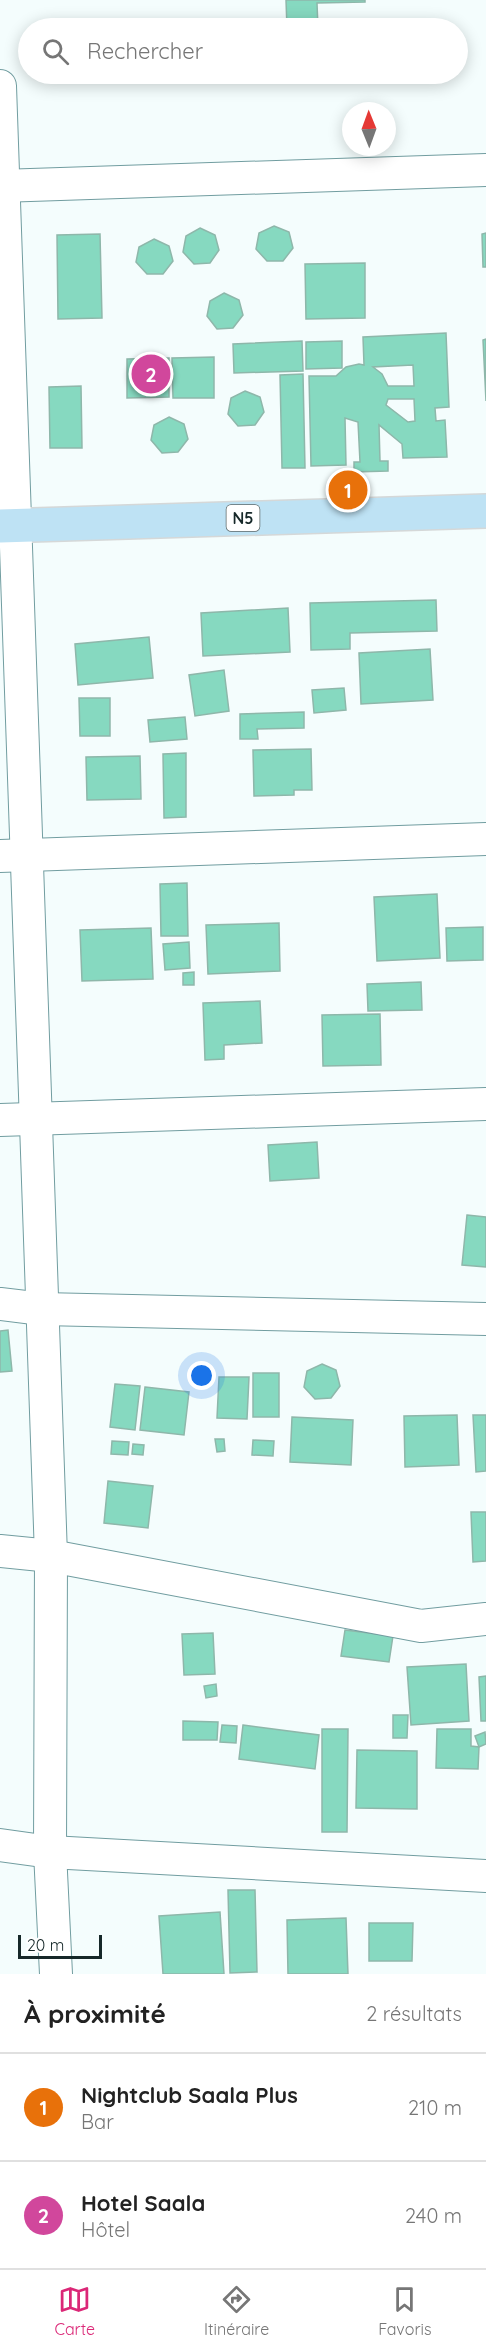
<!DOCTYPE html>
<html lang="fr">
<head>
<meta charset="utf-8">
<style>
  body { margin:0; font-family:Quicksand,sans-serif; background:#f6f6f6; color:#222 }
  .compass { position:absolute; left:342px; top:102px; width:54px; height:54px; border-radius:50%; background:#fff; box-shadow:0 3px 15px #0003; rotate:359deg }
  .scale { position:absolute; left:18px; bottom:15px; width:84px; box-sizing:border-box; padding-left:6px; border:3px solid #162829; border-top:0; font-size:16px; line-height:21px; white-space:nowrap; color:#162829; -webkit-text-stroke:4px #fff; paint-order:stroke }
  .you { position:absolute; left:202px; top:1376px; width:21px; height:21px; margin:-15px; border:4px solid #fff; border-radius:50%; background:#1a73e8; box-shadow:0 0 0 9px #1a73e833 }
  .badge { display:grid; place-items:center; width:39px; height:39px; border-radius:50%; background:#db2777; color:#fff; font-size:20px; font-weight:700 }
  .pin { position:absolute; translate:-50% -50%; border:3px solid #fff; box-shadow:0 2px 6px #0006 }
  .list { margin:0; padding:0; list-style:none }
  h2 { display:flex; justify-content:space-between; align-items:center; height:78px; margin:0; padding:0 24px; font-size:26px }
  h2 small { font-size:20px; font-weight:400; color:#767676 }
  .list li { display:grid; grid-template-columns:39px 1fr auto; gap:18px; align-items:center; box-sizing:border-box; height:108px; padding:0 24px; border-top:2px solid #e0e0e0 }
  .list b { display:block; font-size:22px; white-space:nowrap }
  .list p { margin:0; font-size:20px; white-space:nowrap; color:#767676 }
  .list em { font-size:20px; font-style:normal; color:#767676 }
  .icon { flex:none; width:33px; height:33px; fill:none; stroke:currentColor; stroke-width:2; stroke-linecap:round; stroke-linejoin:round }
  .map { position:relative; flex:none; width:486px; height:1974px; overflow:hidden }
  .search { position:absolute; background:#fff; box-shadow:0 3px 15px #0003; left:18px; right:18px; top:18px; height:66px; display:flex; align-items:center; gap:15px; box-sizing:border-box; padding:0 21px; border-radius:33px; color:#767676; font-size:22px }
  .sheet { height:294px; background:#fff }
  nav { display:flex; justify-content:space-around; align-items:center; box-sizing:border-box; height:84px; border-top:2px solid #e0e0e0; background:#fff; font-size:16px; color:#767676 }
  nav a { display:grid; justify-items:center; gap:3px }
  nav .on { color:#db2777 }
  .map>svg:first-child { display:block }
  .building { fill:#86d9c0; stroke:#8eb7aa; stroke-width:1.5; fill-rule:evenodd }
  .lines { fill:none; stroke-linecap:round; stroke-linejoin:round }
  .minor-casing { stroke:#719da0; stroke-width:34 }
  .trunk-casing { stroke:#d5d8d8; stroke-width:36 }
  .minor { stroke:#fff; stroke-width:32 }
  .trunk { stroke:#bee2f4; stroke-width:33 }
  .labels { text-anchor:middle; dominant-baseline:central; stroke-width:6; stroke-linejoin:round; paint-order:stroke }
  .shield { fill:#fff; stroke:#5c6869; stroke-width:1.5 }
  .shield-label { font-size:16px; font-weight:bold; fill:#162829 }
</style>
</head>
<body>
<div class="map">
<svg width="486" height="1974" viewBox="0 0 486 1974">
  <rect width="100%" height="100%" fill="#f4fdfd"/>
  <g class="building">
    <path d="M286,0H365V2L317,3L318,28H287Z"/>
    <path d="M274,226L289,232L293,248L283,261H267L256,249L259,233Z"/>
    <path d="M200,228L215,235L219,250L210,263L194,264L183,252L186,236Z"/>
    <path d="M486,233V267H483L482,234Z"/>
    <path d="M100,234L102,318L58,319L57,235Z"/>
    <path d="M154,239L169,246L173,261L163,274H147L136,262L139,247Z"/>
    <path d="M365,263V318L306,319L305,264Z"/>
    <path d="M224,293L239,300L243,315L233,328L217,329L207,316L210,301Z"/>
    <path d="M446,333L449,407L435,408L436,421L445,420L447,457L403,458L402,444L379,425L380,461H388V471L354,472V462H360L358,422L345,418L346,465L311,466L309,376H336L346,367L359,364L364,365L363,337ZM413,365L414,386H388L382,374L373,367ZM388,399H414L415,421L408,422L386,405Z"/>
    <path d="M486,339V401L483,340Z"/>
    <path d="M302,341L303,371L234,373L233,344Z"/>
    <path d="M342,341V368L306,369V342Z"/>
    <path d="M214,357V398H173L172,358Z"/>
    <path d="M169,358V397L127,398V359Z"/>
    <path d="M303,374L305,468H282L280,375Z"/>
    <path d="M81,386L82,448H50L49,387Z"/>
    <path d="M245,391L260,397L264,412L255,425L238,426L228,414L231,398Z"/>
    <path d="M169,417L184,424L188,439L178,452L162,453L151,440L154,425Z"/>
    <path d="M436,600L437,631L350,633V649L311,650L310,603Z"/>
    <path d="M288,608L290,652L203,656L201,613Z"/>
    <path d="M149,637L153,678L78,685L75,644Z"/>
    <path d="M430,649L433,700L361,704L359,653Z"/>
    <path d="M224,670L229,711L195,716L189,675Z"/>
    <path d="M344,688L346,710L314,713L312,690Z"/>
    <path d="M79,698H110V736H80Z"/>
    <path d="M304,712V728L257,729L258,739H240V714Z"/>
    <path d="M185,717L187,739L150,742L148,720Z"/>
    <path d="M311,749L312,790H294V795L254,796L253,750Z"/>
    <path d="M186,753V817L164,818L163,754Z"/>
    <path d="M140,756L141,799L87,800L86,757Z"/>
    <path d="M187,883L188,936H161L160,884Z"/>
    <path d="M437,894L440,958L377,961L374,897Z"/>
    <path d="M279,923L280,971L208,974L206,925Z"/>
    <path d="M483,927V960L447,961L446,928Z"/>
    <path d="M151,928L153,979L82,981L80,930Z"/>
    <path d="M189,942L190,968L165,970L163,944Z"/>
    <path d="M194,972V985H183V973Z"/>
    <path d="M421,982L422,1010L368,1011L367,984Z"/>
    <path d="M260,1001L262,1043L224,1045V1059L205,1060L203,1003Z"/>
    <path d="M380,1014L381,1065L323,1066L322,1015Z"/>
    <path d="M317,1142L319,1178L270,1181L268,1145Z"/>
    <path d="M467,1215L486,1217V1267L462,1265Z"/>
    <path d="M8,1330L12,1371L0,1372V1331Z"/>
    <path d="M322,1364L336,1370L340,1386L331,1398L315,1399L304,1387L307,1371Z"/>
    <rect x="253" y="1373" width="26" height="44"/>
    <path d="M219,1377H249L247,1419L217,1418Z"/>
    <path d="M115,1384L140,1386L135,1430L110,1427Z"/>
    <path d="M145,1387L189,1392L184,1435L140,1430Z"/>
    <path d="M457,1415L459,1465L405,1467L404,1416Z"/>
    <path d="M473,1415H486V1471L476,1472Z"/>
    <path d="M292,1417L353,1420L351,1465L290,1462Z"/>
    <path d="M215,1439H224L225,1451L217,1452Z"/>
    <path d="M253,1440L274,1441L273,1456L252,1455Z"/>
    <path d="M112,1441L129,1442L128,1455L111,1454Z"/>
    <path d="M133,1444L144,1445L143,1455L132,1454Z"/>
    <path d="M108,1481L153,1486L148,1528L104,1523Z"/>
    <path d="M471,1512H486V1561L473,1562Z"/>
    <path d="M345,1630L393,1636L389,1662L341,1656Z"/>
    <path d="M213,1633L215,1674L184,1675L182,1634Z"/>
    <path d="M466,1664L469,1721L411,1725L407,1667Z"/>
    <path d="M486,1676V1721H481L479,1677Z"/>
    <path d="M216,1684L217,1696L206,1698L204,1686Z"/>
    <path d="M393,1715H408L407,1738H393Z"/>
    <path d="M183,1721L218,1722L217,1740H183Z"/>
    <path d="M222,1725L237,1726L236,1743L220,1742Z"/>
    <path d="M243,1725L319,1735L315,1769L239,1759Z"/>
    <path d="M322,1729H348L347,1832H322Z"/>
    <path d="M437,1729H471V1746L479,1747L478,1769L436,1768Z"/>
    <path d="M485,1732L486,1744L479,1747L475,1736Z"/>
    <path d="M357,1750L417,1751V1809L356,1808Z"/>
    <path d="M228,1890H255L257,1972L230,1973Z"/>
    <path d="M220,1912L224,1974H163L159,1916Z"/>
    <path d="M346,1918L348,1974H288L287,1920Z"/>
    <path d="M369,1923H413L412,1961H369Z"/>
  </g>
  <g class="lines">
    <g class="minor-casing">
      <g id="minor">
        <path d="M0,86L51,1556L50,1852L56,1974"/>
        <path d="M0,186L486,170"/>
        <path d="M0,856L486,839"/>
        <path d="M0,1120L486,1104"/>
        <path d="M0,1304L42,1309L486,1319"/>
        <path d="M0,1551L51,1556L421,1626L486,1619"/>
        <path d="M0,1845L50,1852L486,1876"/>
      </g>
    </g>
    <g class="trunk-casing">
      <path id="trunk" d="M0,526L486,511"/>
    </g>
    <use href="#minor" class="minor"/>
    <use href="#trunk" class="trunk"/>
  </g>
  <g class="labels">
    <rect class="shield" x="226.5" y="505" width="33" height="26" rx="4.5"/>
    <g class="shield-label">
      <text x="243" y="518">N5</text>
    </g>
  </g>
</svg>
<svg class="compass" viewBox="-18 -18 36 36"><path d="M0-13l5 13h-10z" fill="#e53935"/><path d="M0 13l5-13h-10z" fill="#767676"/></svg>
<div class="scale">20 m</div>
<div class="you"></div>
<div class="pin badge" style="left:348px;top:490px;background:#e8710a">1</div>
<div class="pin badge" style="left:151px;top:374px;background:#d1479c">2</div>
<div class="search"><svg class="icon" aria-label="search" viewBox="0 0 24 24"><circle cx="10" cy="10" r="6"/><path d="M15 15l6 6"/></svg>Rechercher</div>
</div>
<section class="sheet">
<h2>À proximité<small>2 résultats</small></h2>
<ul class="list">
<li><span class="badge" style="background:#e8710a">1</span><div><b>Nightclub Saala Plus</b><p>Bar</p></div><em>210 m</em></li>
<li><span class="badge" style="background:#d1479c">2</span><div><b>Hotel Saala</b><p>Hôtel</p></div><em>240 m</em></li>
</ul>
</section>
<nav>
<a class="on"><svg class="icon" aria-label="map" viewBox="0 0 24 24"><path d="M3 6l6-2 6 2 6-2v14l-6 2-6-2-6 2zM9 4v14M15 6v14"/></svg>Carte</a>
<a><svg class="icon" aria-label="directions" viewBox="0 0 24 24"><path d="M12 3l9 9-9 9-9-9zM9 14v-3h6M13 9l2 2-2 2"/></svg>Itinéraire</a>
<a><svg class="icon" aria-label="saved" viewBox="0 0 24 24"><path d="M7 4h10v16l-5-4-5 4z"/></svg>Favoris</a>
</nav>
</body>
</html>
